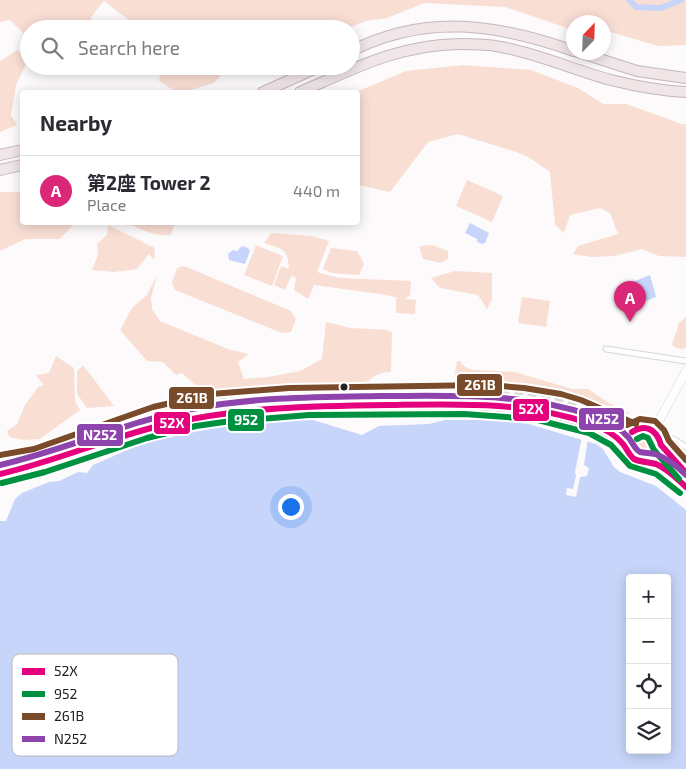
<!DOCTYPE html>
<html lang="en">
<head>
<meta charset="utf-8">
<style>
  body { margin:0; font-family:"Exo 2","Noto Sans TC",sans-serif; background:#f7f7f7; color:#2b2b33 }
  .controls { position:absolute; right:15px; bottom:15px; display:grid; overflow:hidden; border-radius:5px; box-shadow:0 2px 12px #0003 }
  .controls button { width:45px; height:45px; display:grid; place-items:center; padding:0; border:0; border-bottom:1px solid #e1e1e2; background:#fff; color:#2b2b33; font:25px sans-serif }
  .compass { position:absolute; left:566px; top:15px; width:45px; height:45px; border-radius:50%; background:#fff; box-shadow:0 2px 12px #0003; rotate:23deg }
  .you { position:absolute; left:290px; top:506px; width:18px; height:18px; margin:-12px; border:4px solid #fff; border-radius:50%; background:#1a73e8; box-shadow:0 0 0 8px #1a73e833 }
  .badge { display:grid; place-items:center; width:32px; height:32px; border-radius:50%; background:#db2777; color:#fff; font-size:16px; font-weight:700 }
  .pin { position:absolute; translate:-50% -41px; filter:drop-shadow(0 1px 2px #0008) }
  .pin::after { content:''; position:absolute; top:26px; width:18px; height:15px; background:inherit; clip-path:polygon(0 0,100% 0,50% 100%) }
  .list { margin:0; padding:0; list-style:none }
  h2 { display:flex; justify-content:space-between; align-items:center; height:65px; margin:0; padding:0 20px; font-size:21px }
  h2 small { font-size:16px; font-weight:400; color:#7c7c81 }
  .list li { display:grid; grid-template-columns:32px 1fr auto; gap:15px; align-items:center; box-sizing:border-box; height:70px; padding:0 20px; border-top:1px solid #e1e1e2 }
  .list b { display:block; font-size:19px; white-space:nowrap }
  .list p { margin:0; font-size:16px; white-space:nowrap; color:#7c7c81 }
  .list em { font-size:16px; font-style:normal; color:#7c7c81 }
  .icon { flex:none; width:28px; height:28px; fill:none; stroke:currentColor; stroke-width:2; stroke-linecap:round; stroke-linejoin:round }
  .map { position:relative; flex:none; width:686px; height:769px; overflow:hidden }
  .search { position:absolute; background:#fff; box-shadow:0 2px 12px #0003; left:20px; top:20px; width:340px; height:55px; display:flex; align-items:center; gap:12px; box-sizing:border-box; padding:0 18px; border-radius:28px; color:#7c7c81; font-size:19px }
  .panel { position:absolute; background:#fff; box-shadow:0 2px 12px #0003; left:20px; top:90px; width:340px; height:135px; border-radius:5px }
  .map>svg:first-child { display:block }
  .green { fill:#f9ded4 }
  .water { fill:#c6d5f9; fill-rule:evenodd }
  .pier { fill:#fdfafc }
  .lines { fill:none; stroke-linecap:round; stroke-linejoin:round }
  .canal { stroke:#c6d5f9; stroke-width:6 }
  .primary-tunnel { stroke:#dcd9db; stroke-width:9; stroke-dasharray:9 4.5; stroke-linecap:butt }
  .street-casing { stroke:#d8d5d7; stroke-width:7 }
  .secondary-casing { stroke:#d8d5d7; stroke-width:9 }
  .primary-casing { stroke:#c5b7ba; stroke-width:11 }
  .highway-casing { stroke:#c5b7ba; stroke-width:12 }
  .street { stroke:#fffeff; stroke-width:5 }
  .secondary { stroke:#fffeff; stroke-width:8 }
  .primary { stroke:#f6eef0; stroke-width:9 }
  .highway { stroke:#f0e5e7; stroke-width:10 }
  .bus-1-casing { stroke:#fff; stroke-width:10 }
  .bus-2-casing { stroke:#fff; stroke-width:10 }
  .bus-3-casing { stroke:#fff; stroke-width:10 }
  .bus-4-casing { stroke:#fff; stroke-width:10 }
  .bus-1 { stroke:#e5007d; stroke-width:6 }
  .bus-2 { stroke:#009140; stroke-width:6 }
  .bus-3 { stroke:#7a4b2a; stroke-width:6 }
  .bus-4 { stroke:#8e44ad; stroke-width:6 }
  .bus-dot { fill:#242123; stroke:#fff; stroke-width:2 }
  .key { fill:#fff; stroke:#bdbcbd; stroke-width:1 }
  .key-label { font-size:14px; fill:#242123 }
  .line-badge { stroke:#fff; stroke-width:2 }
  .badge-label { font-size:14px; text-anchor:middle; font-weight:bold; fill:#fff }
</style>
</head>
<body>
<div class="map">
<svg width="686" height="769" viewBox="0 0 686 769">
  <rect width="100%" height="100%" fill="#fdfafc"/>
  <g class="green">
    <path d="M0,0H686V45L658,46L604,30V22H574L573,30L505,7L424,3L387,18L366,21L346,29H140L104,1L91,17V29H29V39L10,20L0,22Z"/>
    <path d="M18,50L28,60L16,85L11,115L17,125L0,132V61Z"/>
    <path d="M463,65L531,70L578,88L603,104H626L682,124H686V257L659,256L642,249L614,256L591,257L573,254L578,246L618,234L610,213L600,208L570,215L564,233L555,225L550,172L530,158L516,152L458,134L428,142L390,192L358,185L356,92L406,71Z"/>
    <path d="M162,66H229L214,83L184,92H176L159,81Z"/>
    <path d="M467,180L503,196L492,222L456,206Z"/>
    <path d="M0,192H22V222L75,223L60,239H25L0,251Z"/>
    <path d="M128,223L175,222V223L171,235C155,236 143,231 128,223Z"/>
    <path d="M108,225L155,248L154,260L149,254L137,269L114,272L92,270L98,255L97,244L107,235Z"/>
    <path d="M271,233L312,236L329,241L317,272L339,278L411,281L410,295L405,299L416,300L415,314L396,313V298H399L387,295L314,285L308,299L294,290L296,278L292,275L285,290L274,285L281,266L289,269C288,248 282,249 264,243Z"/>
    <path d="M256,245L283,256L272,286L244,275Z"/>
    <path d="M432,245L448,251V259L440,263L423,259L419,246Z"/>
    <path d="M331,248L357,251L364,264L359,275L332,273L323,269Z"/>
    <path d="M184,266L291,311L296,319L291,332L282,333L175,290L172,283L177,268Z"/>
    <path d="M455,271L492,273V300L487,309L478,295L440,288L431,278Z"/>
    <path d="M157,275L151,298L152,309L160,321L228,349L249,354L238,362L244,379L268,377L300,371L322,359L326,322L351,328L387,330L392,332L391,372C381,372 373,375 366,384H322L321,390H201L182,373L176,375L163,362L147,361L120,330L132,308L147,295Z"/>
    <path d="M522,297L550,301L546,327L518,323Z"/>
    <path d="M686,310V347L684,349L676,348L672,345C673,337 678,332 678,324L686,317Z"/>
    <path d="M56,356L74,368L75,402L80,410L40,439L24,440L9,437L7,431L17,424L25,405L39,386H44L36,375L49,373Z"/>
    <path d="M457,361H460L465,367L473,370L515,372L572,389H588L609,403L631,414L614,412L581,396L550,388L508,382L465,381L457,378L455,374Z"/>
    <path d="M83,365L114,406L87,408L77,394V371Z"/>
    <circle cx="643" cy="444" r="13"/>
  </g>
  <g class="water">
    <path d="M470,223L489,233L485,243L482,244L477,242V239L465,233Z"/>
    <path d="M242,246L248,248L250,251L245,264L229,260L228,254L233,250L237,251Z"/>
    <path d="M650,275L656,297L644,302L630,283Z"/>
    <path d="M271,420H313L362,435L379,426L429,424L445,420H504L525,423L596,444L603,449L614,467L620,472L656,486L686,510V769H0V521H6L15,499L22,493L49,482L59,481L78,472L87,473L93,465L146,442L219,427ZM630,578H667V750H630Z"/>
  </g>
  <path class="pier" d="M582,437L588,438L584,465L589,468L587,476L580,477L576,497L566,495L567,488L573,489L576,476L575,472Z"/>
  <g class="lines">
    <path class="canal" d="M629,0L636,7L661,8L681,0"/>
    <g class="primary-tunnel">
      <path d="M487,394C526,396 566,400 602,418"/>
      <path d="M205,404L290,397L364,395"/>
    </g>
    <g class="street-casing">
      <g id="street">
        <path d="M606,349L686,361"/>
        <path d="M673,439L686,447"/>
      </g>
    </g>
    <g class="secondary-casing">
      <path id="secondary" d="M654,430L686,371"/>
    </g>
    <g class="primary-casing">
      <g id="primary">
        <path d="M364,395L487,394"/>
        <path d="M602,418L632,432"/>
        <path d="M627,450C624,435 639,419 653,430C660,434 659,441 663,446C669,456 678,465 686,473"/>
        <path d="M0,464L36,457L155,416L205,404"/>
        <path d="M0,474C57,463 109,437 166,424C241,405 318,406 394,405C456,405 521,402 581,421C595,425 611,431 621,442C626,447 628,455 635,459C640,462 644,460 649,462C665,465 675,477 686,487"/>
      </g>
    </g>
    <g class="highway-casing">
      <g id="highway">
        <path d="M351,51C427,13 497,24 574,51"/>
        <path d="M578,52L637,71L686,78"/>
        <path d="M263,92L321,66"/>
        <path d="M300,92C355,68 398,45 459,44C473,44 488,44 501,47C539,54 574,70 611,80C635,86 661,91 686,92"/>
        <path d="M0,155L22,150"/>
        <path d="M0,170L22,165"/>
      </g>
    </g>
    <use href="#street" class="street"/>
    <use href="#secondary" class="secondary"/>
    <use href="#primary" class="primary"/>
    <use href="#highway" class="highway"/>
    <g class="bus-1-casing">
      <g id="bus-1">
        <path d="M632,432C646,423 657,430 661,445L686,473"/>
        <path d="M0,474C57,461 110,437 167,424C240,407 314,406 389,405C456,404 527,401 591,424C603,428 615,434 623,444C627,449 629,455 634,459C640,462 649,462 656,464C668,469 677,479 686,487"/>
      </g>
    </g>
    <g class="bus-2-casing">
      <g id="bus-2">
        <path d="M637,439L643,436L648,438L654,450L679,479"/>
        <path d="M2,483L45,472L147,438L196,426L224,422L309,415L464,414L534,419L589,433L611,445L630,466L656,474L680,493"/>
      </g>
    </g>
    <g class="bus-3-casing">
      <g id="bus-3">
        <path d="M627,425L640,419L655,421L664,430L669,441L686,460"/>
        <path d="M0,455L34,449L153,407L211,394L289,388L487,385L524,388L561,394L581,400L636,424"/>
      </g>
    </g>
    <g class="bus-4-casing">
      <path id="bus-4" d="M0,465C65,450 126,422 192,409C254,397 317,397 380,396C451,396 525,392 593,416C606,420 619,427 628,437C632,441 635,450 640,452C644,453 650,453 655,454C667,458 677,466 686,475"/>
    </g>
    <use href="#bus-1" class="bus-1"/>
    <use href="#bus-2" class="bus-2"/>
    <use href="#bus-3" class="bus-3"/>
    <use href="#bus-4" class="bus-4"/>
  </g>
  <circle class="bus-dot" cx="344" cy="387" r="4.5"/>
  <rect x="12" y="654" width="166" height="102" rx="8" class="key"/>
  <rect x="22" y="668" width="23" height="7" fill="#e5007d"/>
  <rect x="22" y="691" width="23" height="6" fill="#009140"/>
  <rect x="22" y="713" width="23" height="7" fill="#7a4b2a"/>
  <rect x="22" y="736" width="23" height="6" fill="#8e44ad"/>
  <g class="key-label">
    <text x="54" y="676">52X</text>
    <text x="54" y="699">952</text>
    <text x="54" y="721">261B</text>
    <text x="54" y="744">N252</text>
  </g>
  <g class="line-badge">
    <rect x="456" y="373" width="47" height="24" rx="5" fill="#7a4b2a"/>
    <rect x="168" y="386" width="47" height="24" rx="5" fill="#7a4b2a"/>
    <rect x="512" y="398" width="38" height="24" rx="5" fill="#e5007d"/>
    <rect x="578" y="407" width="47" height="24" rx="5" fill="#8e44ad"/>
    <rect x="227" y="408" width="38" height="24" rx="5" fill="#009140"/>
    <rect x="153" y="411" width="38" height="24" rx="5" fill="#e5007d"/>
    <rect x="76" y="423" width="48" height="24" rx="5" fill="#8e44ad"/>
  </g>
  <g class="badge-label">
    <text x="480" y="390">261B</text>
    <text x="192" y="403">261B</text>
    <text x="531" y="414">52X</text>
    <text x="602" y="424">N252</text>
    <text x="246" y="425">952</text>
    <text x="172" y="428">52X</text>
    <text x="100" y="440">N252</text>
  </g>
</svg>
<div class="controls">
<button>+</button>
<button>−</button>
<button><svg class="icon" aria-label="locate" viewBox="0 0 24 24"><circle cx="12" cy="12" r="6"/><path d="M12 2v4M12 18v4M2 12h4M18 12h4"/></svg></button>
<button><svg class="icon" aria-label="layers" viewBox="0 0 24 24"><path d="M12 4l9 5-9 5-9-5zM3 14l9 5 9-5"/></svg></button>
</div>
<svg class="compass" viewBox="-18 -18 36 36"><path d="M0-13l5 13h-10z" fill="#e53935"/><path d="M0 13l5-13h-10z" fill="#7c7c81"/></svg>
<div class="you"></div>
<div class="pin badge" style="left:630px;top:322px">A</div>
<div class="search"><svg class="icon" aria-label="search" viewBox="0 0 24 24"><circle cx="10" cy="10" r="6"/><path d="M15 15l6 6"/></svg>Search here</div>
<section class="panel">
<h2>Nearby<small></small></h2>
<ul class="list">
<li><span class="badge">A</span><div><b>第2座 Tower 2</b><p>Place</p></div><em>440 m</em></li>
</ul>
</section>
</div>
</body>
</html>
